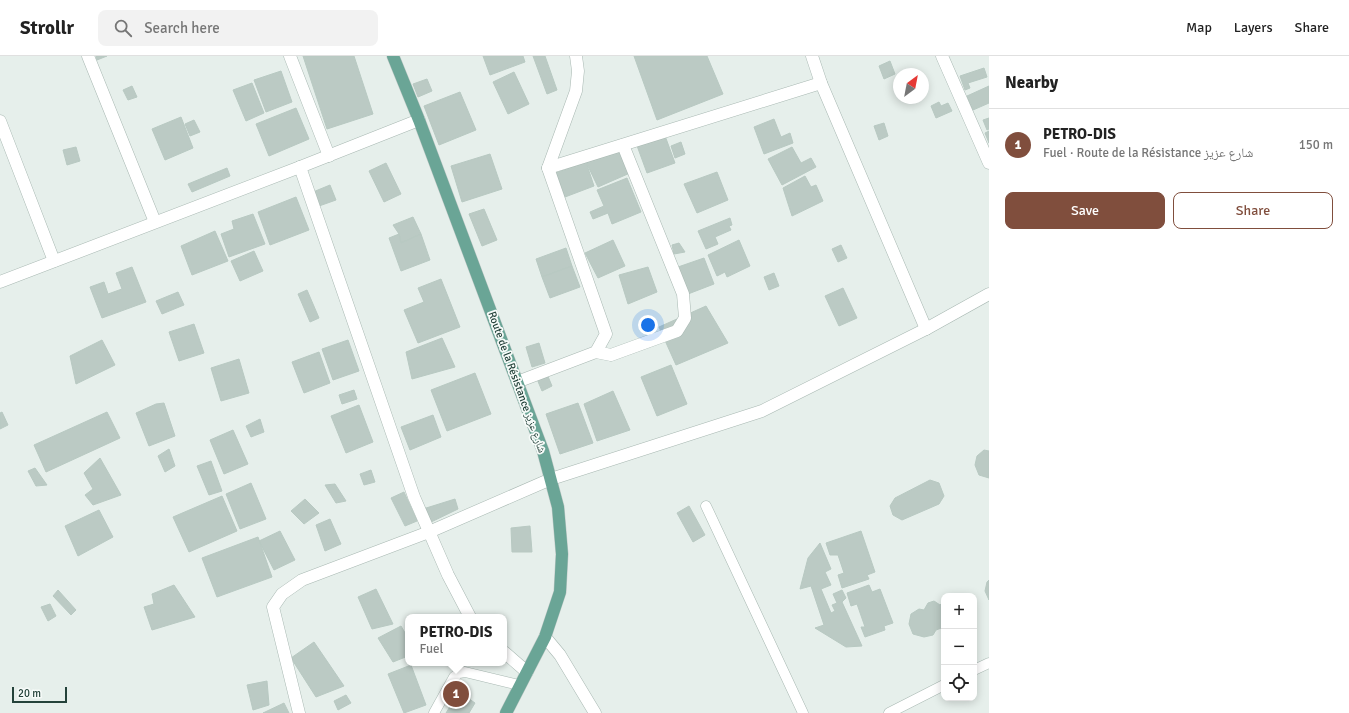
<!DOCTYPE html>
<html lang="en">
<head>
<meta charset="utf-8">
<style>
  body { margin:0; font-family:Signika,"Noto Naskh Arabic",sans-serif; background:#f2f2f2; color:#222 }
  .controls { position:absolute; right:12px; bottom:12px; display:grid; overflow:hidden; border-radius:8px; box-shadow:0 2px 10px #0003 }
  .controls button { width:36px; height:36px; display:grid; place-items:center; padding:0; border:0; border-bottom:1px solid #e0e0e0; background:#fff; color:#222; font:20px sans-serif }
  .compass { position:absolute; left:893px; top:12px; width:36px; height:36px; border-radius:50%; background:#fff; box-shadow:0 2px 10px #0003; rotate:32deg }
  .scale { position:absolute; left:12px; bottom:10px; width:55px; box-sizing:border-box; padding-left:4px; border:2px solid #24423a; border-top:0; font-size:11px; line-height:14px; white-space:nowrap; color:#24423a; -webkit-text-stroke:3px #f7fbf9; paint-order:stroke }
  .you { position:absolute; left:648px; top:269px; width:14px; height:14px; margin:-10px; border:3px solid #fff; border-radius:50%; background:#1a73e8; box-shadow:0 0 0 6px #1a73e833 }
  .badge { display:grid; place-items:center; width:26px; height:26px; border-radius:50%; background:#804e3d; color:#fff; font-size:13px; font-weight:700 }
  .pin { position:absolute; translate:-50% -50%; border:2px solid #fff; box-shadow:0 1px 4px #0006 }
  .popup { position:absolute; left:405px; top:558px; width:102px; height:52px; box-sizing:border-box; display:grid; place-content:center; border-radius:8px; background:#fff; filter:drop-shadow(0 1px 3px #0005); font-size:13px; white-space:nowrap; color:#767676 }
  .popup b { font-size:15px; color:#222 }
  .popup::after { content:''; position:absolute; left:50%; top:100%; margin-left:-8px; border:8px solid transparent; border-top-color:#fff }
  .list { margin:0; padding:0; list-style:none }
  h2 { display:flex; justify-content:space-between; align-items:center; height:52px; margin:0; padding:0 16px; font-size:17px }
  h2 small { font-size:13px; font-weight:400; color:#767676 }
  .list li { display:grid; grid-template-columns:26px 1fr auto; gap:12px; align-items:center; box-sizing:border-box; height:72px; padding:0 16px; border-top:1px solid #e0e0e0 }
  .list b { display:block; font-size:15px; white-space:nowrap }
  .list p { margin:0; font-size:13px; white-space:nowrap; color:#767676 }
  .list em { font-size:13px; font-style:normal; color:#767676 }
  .actions { display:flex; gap:8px; padding:12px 16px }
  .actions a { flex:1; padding:9px 0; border:1px solid #804e3d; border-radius:8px; text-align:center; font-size:14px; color:#804e3d }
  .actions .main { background:#804e3d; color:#fff }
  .icon { flex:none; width:22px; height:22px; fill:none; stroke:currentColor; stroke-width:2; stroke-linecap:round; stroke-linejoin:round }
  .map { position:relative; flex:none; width:989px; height:657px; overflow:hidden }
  header { display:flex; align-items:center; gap:24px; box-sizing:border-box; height:56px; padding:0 20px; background:#fff; border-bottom:1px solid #e0e0e0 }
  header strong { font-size:19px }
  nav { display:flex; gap:22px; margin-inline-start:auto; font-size:14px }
  .search { width:280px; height:36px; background:#f2f2f2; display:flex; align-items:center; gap:10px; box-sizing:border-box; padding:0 14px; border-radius:8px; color:#767676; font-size:15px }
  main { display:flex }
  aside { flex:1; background:#fff }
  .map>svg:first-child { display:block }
  .building { fill:#bbcac4; stroke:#b8c9c2 }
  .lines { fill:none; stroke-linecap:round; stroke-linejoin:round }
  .lane-casing { stroke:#a8b8b2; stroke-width:11 }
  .street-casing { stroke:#a8b8b2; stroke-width:13 }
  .primary-casing { stroke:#c2cac8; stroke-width:13 }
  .lane { stroke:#fff; stroke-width:10 }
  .street { stroke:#fff; stroke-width:12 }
  .primary { stroke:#6aa596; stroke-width:12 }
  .labels { text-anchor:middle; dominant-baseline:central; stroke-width:3.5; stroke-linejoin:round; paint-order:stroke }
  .street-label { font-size:11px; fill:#24423a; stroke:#f7fbf9 }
</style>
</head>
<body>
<header>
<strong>Strollr</strong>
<div class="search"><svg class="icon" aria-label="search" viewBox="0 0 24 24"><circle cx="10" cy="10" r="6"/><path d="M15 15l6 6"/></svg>Search here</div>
<nav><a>Map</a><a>Layers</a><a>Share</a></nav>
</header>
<main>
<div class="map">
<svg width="989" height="657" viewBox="0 0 989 657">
  <rect width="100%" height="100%" fill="#e6efeb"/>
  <g class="building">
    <path d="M96,0H107L97,4Z"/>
    <path d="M303,0H354L373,58L327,73Z"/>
    <path d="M483,0H523L525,6L490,19Z"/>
    <path d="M533,0H545L557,34L547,38Z"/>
    <path d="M634,0H707L723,38L657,64Z"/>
    <path d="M890,5L895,18L884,23L879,10Z"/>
    <path d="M984,12L987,21L968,27L970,32L965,34L960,20Z"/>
    <path d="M281,15L292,46L266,56L254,24Z"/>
    <path d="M514,16L529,48L508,58L493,26Z"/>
    <path d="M427,23L432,35L418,41L413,28Z"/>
    <path d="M252,27L264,57L246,65L233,34Z"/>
    <path d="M132,30L137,41L128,44L123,34Z"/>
    <path d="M989,30V47L973,54L967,40Z"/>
    <path d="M460,36L476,74L439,89L424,50Z"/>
    <path d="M939,46L941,50L948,47L952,55L936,62L931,50Z"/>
    <path d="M296,52L309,83L269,100L256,68Z"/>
    <path d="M181,61L193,92L165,104L152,73Z"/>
    <path d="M989,62V73L987,74L983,64Z"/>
    <path d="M774,63L781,81L790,77L793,87L764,98L754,71Z"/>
    <path d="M194,64L200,76L190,80L185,68Z"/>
    <path d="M884,67L888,80L879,84L874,70Z"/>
    <path d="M989,75V87L985,77Z"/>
    <path d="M664,77L675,107L647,117L636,87Z"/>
    <path d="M681,86L685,98L675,102L671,90Z"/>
    <path d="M76,91L80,105L67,109L63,94Z"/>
    <path d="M792,91L801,107L811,102L816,111L782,129L768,103Z"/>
    <path d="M619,92L630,117L598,131L586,106Z"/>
    <path d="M490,98L502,133L462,146L451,110Z"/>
    <path d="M586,106L594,130L565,141L556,117Z"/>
    <path d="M386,107L401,138L384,146L369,115Z"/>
    <path d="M227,112L230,120L192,136L188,128Z"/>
    <path d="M717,116L728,144L697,157L684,128Z"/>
    <path d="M805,120L811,131L816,129L823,145L792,160L783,132Z"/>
    <path d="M627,122L641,156L612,168L608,157L593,163L590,156L604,150L597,134Z"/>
    <path d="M330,129L336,144L319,150L313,136Z"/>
    <path d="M296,141L309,174L270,189L258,156Z"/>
    <path d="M484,153L497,184L482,190L469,158Z"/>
    <path d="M253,158L265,188L229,201L221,178L234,173L232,165Z"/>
    <path d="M413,161L421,178L401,187L399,178L393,169Z"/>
    <path d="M730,162L732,169L729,170L731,174L715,181L718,188L706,193L698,175Z"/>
    <path d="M215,175L228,205L192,219L181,190Z"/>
    <path d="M399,178L401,187L421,178L430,204L401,215L389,182Z"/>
    <path d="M613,184L625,210L598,222L585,197Z"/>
    <path d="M739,184L750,210L727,221L725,216L717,220L708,199Z"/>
    <path d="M679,187L685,196L674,198L672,189Z"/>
    <path d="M841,189L847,202L838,206L832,193Z"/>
    <path d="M566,192L572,210L542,221L536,203Z"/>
    <path d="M254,195L263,215L240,225L231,205Z"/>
    <path d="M704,202L714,228L688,238L678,211Z"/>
    <path d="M572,210L580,231L550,242L542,221Z"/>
    <path d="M132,211L146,246L102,262L90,231L104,226L108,238L122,233L116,217Z"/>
    <path d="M648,211L657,236L628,248L619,219Z"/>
    <path d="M774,217L779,230L769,234L764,221Z"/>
    <path d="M441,223L460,271L418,287L404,254L424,246L418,232Z"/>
    <path d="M843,232L857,262L839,270L825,240Z"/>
    <path d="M307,234L319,262L310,266L298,238Z"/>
    <path d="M178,236L184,249L162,258L156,245Z"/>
    <path d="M706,250L728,287L676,309L659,271Z"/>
    <path d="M194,268L204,297L179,305L169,276Z"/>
    <path d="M442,282L455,311L412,323L406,296Z"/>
    <path d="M102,284L115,309L76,328L70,300Z"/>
    <path d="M348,284L359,315L333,324L322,293Z"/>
    <path d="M539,287L545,307L532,311L526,291Z"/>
    <path d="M319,296L330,327L304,337L292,306Z"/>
    <path d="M239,303L249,337L221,345L211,312Z"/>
    <path d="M671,309L687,348L657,360L641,321Z"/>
    <path d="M475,317L491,358L447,375L431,334Z"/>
    <path d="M547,318L552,330L542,335L537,323Z"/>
    <path d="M354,334L357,343L342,348L339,339Z"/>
    <path d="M613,335L630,374L597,385L584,348Z"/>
    <path d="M164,347L175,380L149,390L136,357L156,348Z"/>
    <path d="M578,347L593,387L560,398L546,358Z"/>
    <path d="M359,349L373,386L346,397L331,360Z"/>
    <path d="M2,356L8,369L0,373V357Z"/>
    <path d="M107,356L120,382L46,416L34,389Z"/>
    <path d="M433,359L441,381L410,394L401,371Z"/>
    <path d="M260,363L264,376L251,381L246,370Z"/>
    <path d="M233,374L248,408L224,418L210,384Z"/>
    <path d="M169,393L175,410L165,416L158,400Z"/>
    <path d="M984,394L989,395V422L979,419L975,409L977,400Z"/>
    <path d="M100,402L121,439L93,449L85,439L93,433L84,417Z"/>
    <path d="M211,405L222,435L209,439L197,410Z"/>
    <path d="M35,412L47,429L36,430L28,415Z"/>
    <path d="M371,414L375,426L364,429L360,418Z"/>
    <path d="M930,424L939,427L944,440L939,448L902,464L893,459L890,450L895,442Z"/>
    <path d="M251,427L266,463L240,473L226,438Z"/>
    <path d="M335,428L346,445L336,447L325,429Z"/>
    <path d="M404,436L417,465L405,470L391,442Z"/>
    <path d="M222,440L237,475L189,496L173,461Z"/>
    <path d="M305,443L319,457L304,468L291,455Z"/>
    <path d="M455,443L458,453L429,467L423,453Z"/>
    <path d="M689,450L705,479L693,486L677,457Z"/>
    <path d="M99,454L113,481L78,500L65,470Z"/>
    <path d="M330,463L341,488L325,495L316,469Z"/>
    <path d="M530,470L532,496H512L511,472Z"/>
    <path d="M280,475L295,504L274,514L259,485Z"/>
    <path d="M861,475L875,516L867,519L869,523L842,532L838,519L844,517L838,499H830L826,487Z"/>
    <path d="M258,481L272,521L217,541L202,502Z"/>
    <path d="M820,487L831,513L825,516L831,529L821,533L831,557L835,555L832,549L837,547L833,538L842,534L846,542L842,546L862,590L846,591L815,572L824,569L811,530L800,533L808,502Z"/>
    <path d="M989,524V544L985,535L987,526Z"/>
    <path d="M174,529L195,561L152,574L144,551L154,548L152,538Z"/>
    <path d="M869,529L872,536L880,533L893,567L884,570L885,574L865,581L861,571H865L857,548L851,550L847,537Z"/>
    <path d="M376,533L393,568L372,573L358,541Z"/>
    <path d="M58,534L76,554L71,559L53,540Z"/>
    <path d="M934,545L940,549L944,545V571L936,574L933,579L924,581L913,578L909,568L911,558L919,553L924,554L928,547Z"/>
    <path d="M50,548L56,560L48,565L41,551Z"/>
    <path d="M401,570L408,582V600L393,606L378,582Z"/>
    <path d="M314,586L344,630L316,641L291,602Z"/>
    <path d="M411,609L426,649L404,657L388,618Z"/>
    <path d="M267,625L269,649L253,654L247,629Z"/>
    <path d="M459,636L475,647L469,657H446Z"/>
    <path d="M346,639L351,647L338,654L334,645Z"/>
    <path d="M284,647L289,657H263Z"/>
  </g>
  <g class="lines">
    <g class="lane-casing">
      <g id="lane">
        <path d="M706,450L803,657"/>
        <path d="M974,614L989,607"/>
        <path d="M434,657L454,621L459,617L465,616L519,629"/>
        <path d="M889,657L944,629"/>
      </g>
    </g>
    <g class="street-casing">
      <g id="street">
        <path d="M88,0L155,166"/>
        <path d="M290,0L329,100"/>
        <path d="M812,0L821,27L926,273"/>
        <path d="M942,0L989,107"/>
        <path d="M0,65L54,205"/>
        <path d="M300,111L414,441L448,519L470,561"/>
        <path d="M548,112L821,27"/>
        <path d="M0,226L300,111L419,64"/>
        <path d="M596,296L611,299L677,275L685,262L683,238L623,89"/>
        <path d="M517,326L596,296L606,278L548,112L576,35L578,15L576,0"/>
        <path d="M545,581L560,599L595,657"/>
        <path d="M504,596L527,616"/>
        <path d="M299,657L273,551L282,538L302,524L429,476L551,423L762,355L926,273L989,238"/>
      </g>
    </g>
    <g class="primary-casing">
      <path id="primary" d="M393,0L419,64L543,395L558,451L562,498L560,536L545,581L506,657"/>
    </g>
    <use href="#lane" class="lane"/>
    <use href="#street" class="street"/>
    <use href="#primary" class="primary"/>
  </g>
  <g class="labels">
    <g class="street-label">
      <text transform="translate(517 326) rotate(70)">Route de la Résistance شارع عزيز</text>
    </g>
  </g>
</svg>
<div class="controls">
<button>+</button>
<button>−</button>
<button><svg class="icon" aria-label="locate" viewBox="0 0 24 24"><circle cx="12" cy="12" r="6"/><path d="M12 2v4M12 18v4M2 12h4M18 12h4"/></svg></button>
</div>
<svg class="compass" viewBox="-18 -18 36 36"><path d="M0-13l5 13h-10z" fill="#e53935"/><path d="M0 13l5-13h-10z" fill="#767676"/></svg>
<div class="scale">20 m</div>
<div class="you"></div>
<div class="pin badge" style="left:456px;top:638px">1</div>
<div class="popup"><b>PETRO-DIS</b>Fuel</div>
</div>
<aside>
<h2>Nearby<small></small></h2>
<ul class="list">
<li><span class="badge">1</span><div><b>PETRO-DIS</b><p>Fuel · Route de la Résistance شارع عزيز</p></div><em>150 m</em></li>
</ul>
<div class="actions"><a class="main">Save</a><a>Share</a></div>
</aside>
</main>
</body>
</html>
